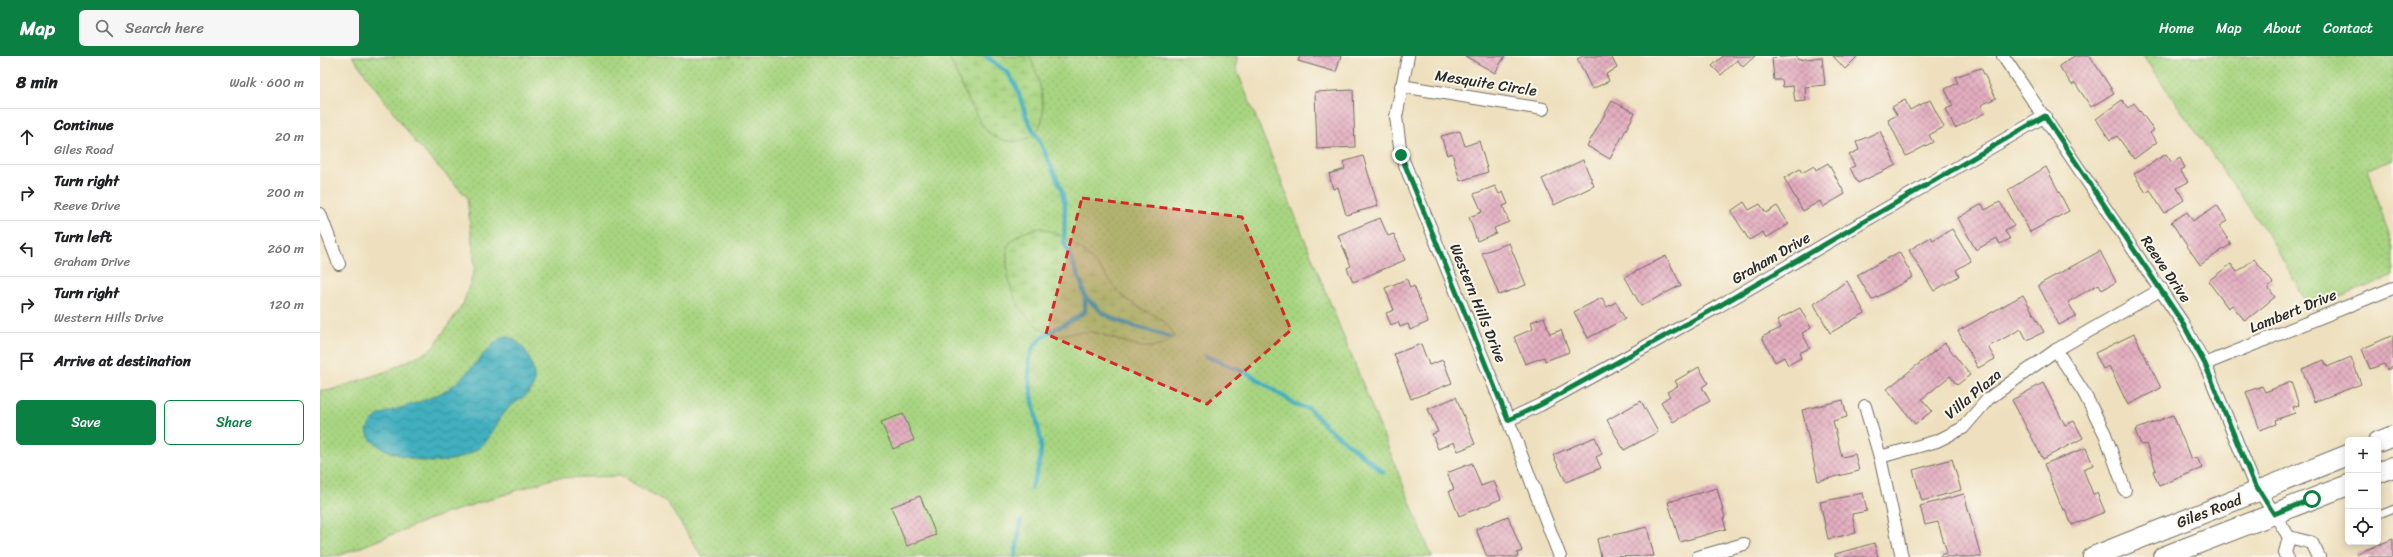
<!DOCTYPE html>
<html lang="en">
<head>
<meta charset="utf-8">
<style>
  body { margin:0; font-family:Sriracha,sans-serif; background:#f6f6f6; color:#202124 }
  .controls { position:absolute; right:12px; bottom:12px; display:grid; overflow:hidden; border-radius:6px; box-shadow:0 2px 10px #0003 }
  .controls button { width:36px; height:36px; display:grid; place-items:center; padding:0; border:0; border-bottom:1px solid #e0e0e0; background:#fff; color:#202124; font:20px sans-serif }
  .stop { position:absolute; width:12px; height:12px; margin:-9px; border:3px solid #0b8043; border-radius:50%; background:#fff }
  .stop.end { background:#0b8043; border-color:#fff; box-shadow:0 1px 4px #0008 }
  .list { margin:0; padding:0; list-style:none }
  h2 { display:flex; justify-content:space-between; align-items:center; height:52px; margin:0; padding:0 16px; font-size:17px }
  h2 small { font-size:13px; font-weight:400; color:#757577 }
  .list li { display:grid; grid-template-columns:26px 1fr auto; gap:12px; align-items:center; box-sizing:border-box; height:56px; padding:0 16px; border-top:1px solid #e0e0e0 }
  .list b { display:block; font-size:15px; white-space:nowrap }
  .list p { margin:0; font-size:13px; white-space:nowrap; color:#757577 }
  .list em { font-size:13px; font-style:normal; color:#757577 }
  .actions { display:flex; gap:8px; padding:12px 16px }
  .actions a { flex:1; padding:9px 0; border:1px solid #0b8043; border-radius:6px; text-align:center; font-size:14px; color:#0b8043 }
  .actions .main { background:#0b8043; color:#fff }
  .icon { flex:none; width:22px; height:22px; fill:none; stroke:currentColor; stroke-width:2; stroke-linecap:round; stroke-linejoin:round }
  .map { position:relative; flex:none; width:2073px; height:501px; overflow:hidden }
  header { display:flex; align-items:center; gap:24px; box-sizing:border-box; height:56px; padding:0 20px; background:#0b8043; color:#fff }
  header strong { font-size:19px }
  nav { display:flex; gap:22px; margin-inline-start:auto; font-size:14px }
  .search { width:280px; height:36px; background:#f6f6f6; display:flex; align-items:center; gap:10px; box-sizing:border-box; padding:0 14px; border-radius:6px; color:#757577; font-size:15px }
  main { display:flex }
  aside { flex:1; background:#fff }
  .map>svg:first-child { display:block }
  .grass { fill:url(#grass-dots); stroke:#6a8056 }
  .wetland { fill:url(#wetland-marsh); stroke:#6a8056 }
  .water { fill:url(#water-waves); stroke:#366d74 }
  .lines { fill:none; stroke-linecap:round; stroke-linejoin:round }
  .stream { stroke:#41afbe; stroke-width:4.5 }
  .building { fill:url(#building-cross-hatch) }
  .lane-casing { stroke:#6f6a5e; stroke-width:8 }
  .street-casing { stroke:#6f6a5e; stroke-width:14 }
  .primary-casing { stroke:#6f6a5e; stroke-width:22 }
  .lane { stroke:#fff; stroke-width:6 }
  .street { stroke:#fff; stroke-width:12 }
  .primary { stroke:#fff; stroke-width:20 }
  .route { stroke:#0b8043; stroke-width:5 }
  .marked { fill:#d62828; fill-opacity:0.2; stroke:#d62828; stroke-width:3; stroke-dasharray:8 5; stroke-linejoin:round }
  .labels { text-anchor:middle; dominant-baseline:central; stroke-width:4; stroke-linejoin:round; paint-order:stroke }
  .street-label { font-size:15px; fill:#2b2b2b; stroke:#fbf7ec }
</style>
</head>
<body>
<header>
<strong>Map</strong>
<div class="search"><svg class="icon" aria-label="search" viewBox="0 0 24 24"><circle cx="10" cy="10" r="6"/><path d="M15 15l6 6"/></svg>Search here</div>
<nav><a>Home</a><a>Map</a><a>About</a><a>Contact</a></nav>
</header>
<main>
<aside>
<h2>8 min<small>Walk · 600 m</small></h2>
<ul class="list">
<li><svg class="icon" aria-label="ahead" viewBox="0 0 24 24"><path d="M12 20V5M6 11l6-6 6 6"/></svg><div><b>Continue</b><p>Giles Road</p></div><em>20 m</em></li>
<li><svg class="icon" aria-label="right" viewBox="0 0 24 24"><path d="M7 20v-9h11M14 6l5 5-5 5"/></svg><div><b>Turn right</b><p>Reeve Drive</p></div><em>200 m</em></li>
<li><svg class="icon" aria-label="left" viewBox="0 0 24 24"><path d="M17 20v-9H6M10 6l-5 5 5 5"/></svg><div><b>Turn left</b><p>Graham Drive</p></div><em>260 m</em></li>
<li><svg class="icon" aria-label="right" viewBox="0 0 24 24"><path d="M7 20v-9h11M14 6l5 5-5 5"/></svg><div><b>Turn right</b><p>Western Hills Drive</p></div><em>120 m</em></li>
<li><svg class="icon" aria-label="arrive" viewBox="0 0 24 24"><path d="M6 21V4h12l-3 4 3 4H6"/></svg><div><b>Arrive at destination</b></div></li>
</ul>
<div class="actions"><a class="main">Save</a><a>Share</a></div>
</aside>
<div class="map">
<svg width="2073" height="501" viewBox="0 0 2073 501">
  <defs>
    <pattern id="grass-dots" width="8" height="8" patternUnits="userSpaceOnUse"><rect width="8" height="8" fill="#a8d581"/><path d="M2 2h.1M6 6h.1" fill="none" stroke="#91b770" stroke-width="1.8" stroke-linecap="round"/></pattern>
    <pattern id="wetland-marsh" width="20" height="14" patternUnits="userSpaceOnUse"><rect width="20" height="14" fill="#a8d581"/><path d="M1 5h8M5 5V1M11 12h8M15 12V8" fill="none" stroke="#91b770"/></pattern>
    <pattern id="water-waves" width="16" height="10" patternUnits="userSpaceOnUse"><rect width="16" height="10" fill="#41afbe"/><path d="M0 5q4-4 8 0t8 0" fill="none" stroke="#378f9b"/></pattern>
    <pattern id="building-cross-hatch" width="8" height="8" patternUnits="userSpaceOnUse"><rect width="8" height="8" fill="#e3adc0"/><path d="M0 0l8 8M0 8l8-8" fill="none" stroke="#b88d9c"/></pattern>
  </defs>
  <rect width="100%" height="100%" fill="#fbf7ec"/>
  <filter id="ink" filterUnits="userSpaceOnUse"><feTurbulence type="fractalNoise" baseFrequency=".025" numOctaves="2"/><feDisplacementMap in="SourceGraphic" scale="8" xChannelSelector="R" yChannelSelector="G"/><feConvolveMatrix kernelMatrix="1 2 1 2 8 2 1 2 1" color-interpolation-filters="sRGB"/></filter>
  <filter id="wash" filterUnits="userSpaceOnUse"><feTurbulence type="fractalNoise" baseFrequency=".012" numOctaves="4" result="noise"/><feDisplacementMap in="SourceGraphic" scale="16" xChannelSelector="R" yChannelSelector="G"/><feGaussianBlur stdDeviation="0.9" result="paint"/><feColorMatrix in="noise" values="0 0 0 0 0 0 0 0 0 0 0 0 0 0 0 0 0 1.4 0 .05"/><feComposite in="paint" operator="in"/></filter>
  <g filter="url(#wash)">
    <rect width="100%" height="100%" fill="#eee0be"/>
    <g class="grass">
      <path d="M32,0H917L916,12L1112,501H382L347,446L300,420L235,422L113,462L21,499L0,501V334L8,335L67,315L112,293L143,248L155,212L147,141L96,87Z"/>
      <path d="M1823,0H2073V103L2048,113L2073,192V220L1990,253L1949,180Z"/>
    </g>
    <g class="wetland">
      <path d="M629,0H710C720,25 739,80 697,85C688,86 675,83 668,76C656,64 635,17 629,0Z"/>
      <path d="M721,172C745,178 770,199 785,219C796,232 799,239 815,249C830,258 849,263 854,281C831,305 797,280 771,276C751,274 741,285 721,273C699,259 687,231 687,205C687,201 686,194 688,190C695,178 708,174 721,172Z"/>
    </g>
    <path class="water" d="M186,280C203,285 211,302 214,318C217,339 199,341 187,354C175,366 172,385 156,394C144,402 127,406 113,406C92,405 20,387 59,359C83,350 115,344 135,328C149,317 175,282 186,280Z"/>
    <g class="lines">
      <g class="stream">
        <path d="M666,0L688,17L697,32L707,63L720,86L741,132L745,149L744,186L762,229L765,241V255C749,269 729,272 715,289C699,310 720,365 721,391C721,406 717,418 711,432"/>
        <path d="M765,241L784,258L801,266L850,281"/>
        <path d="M885,300L929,318L975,348L989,353L1007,371L1063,416"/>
        <path d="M695,501L701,465"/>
      </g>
    </g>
    <g id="blocks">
      <g class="building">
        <path d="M980,0H1021L1016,16L978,5Z"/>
        <path d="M1145,0H1185L1175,17Z"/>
        <path d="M1263,0H1291L1297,12L1286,18L1289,25L1272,33L1257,3Z"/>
        <path d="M1403,0H1435L1423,11L1417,4L1401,19L1392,10Z"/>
        <path d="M1477,0L1478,4L1502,1L1505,29L1485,31L1486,45L1475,46L1473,30L1463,31L1462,24H1454L1452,2Z"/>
        <path d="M1513,0H1538L1525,13Z"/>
        <path d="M1754,0H1770L1794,37L1771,51L1755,27L1752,29L1739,10Z"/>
        <path d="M1661,12L1676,42L1661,49L1665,57L1635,72L1626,53L1633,50L1625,33L1638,27L1635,21Z"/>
        <path d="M1033,34L1035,91L997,93L995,36Z"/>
        <path d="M1585,44L1590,54L1610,44L1624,71L1609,79L1613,86L1586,100L1568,64L1577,59L1572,51Z"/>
        <path d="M1802,44L1808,52L1814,47L1834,74L1830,77L1837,86L1814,103L1797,80L1790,84L1776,63Z"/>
        <path d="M1292,45L1315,57L1290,103L1267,90Z"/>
        <path d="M1140,75L1145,90L1159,85L1168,116L1140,125L1132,97L1127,99L1121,80Z"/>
        <path d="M1560,75L1576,109L1538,127L1530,112L1535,110L1529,99L1539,94L1536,86Z"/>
        <path d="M1846,98L1852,107L1860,102L1865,112L1860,114L1868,126L1857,132L1864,144L1844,157L1830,134L1826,137L1814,118Z"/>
        <path d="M1043,100L1058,150L1026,159L1018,131L1013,133L1009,118L1025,113L1023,106Z"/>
        <path d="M1263,104L1274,130L1234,149L1222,123Z"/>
        <path d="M1508,107L1525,138L1503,151L1500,145L1483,155L1464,122L1480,113L1482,117L1494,110L1496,114Z"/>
        <path d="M1726,111L1749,155L1710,176L1688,134Z"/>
        <path d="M1175,130L1179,138L1183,136L1188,148L1183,150L1189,166L1174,172L1176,177L1157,185L1149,161L1162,156L1154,138Z"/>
        <path d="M1424,146L1429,154L1440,148L1446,157L1457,150L1469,168L1446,182L1443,176L1429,184L1411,155Z"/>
        <path d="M1680,146L1694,170L1685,175L1690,183L1680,188L1677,182L1656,194L1638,162L1662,148L1665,154Z"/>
        <path d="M1897,149L1907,165L1899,170L1911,188L1880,209L1851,166L1867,156L1873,165Z"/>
        <path d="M1060,162L1068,180L1074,178L1085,204L1033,226L1027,212L1031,210L1018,179Z"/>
        <path d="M1632,173L1651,205L1636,214L1639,220L1614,235L1589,194L1611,181L1613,184Z"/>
        <path d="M1189,187L1206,229L1179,239L1162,197Z"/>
        <path d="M1780,195L1796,226L1782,234L1779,228L1748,246L1756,260L1739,269L1718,229Z"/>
        <path d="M1579,196L1593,221L1552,244L1537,219Z"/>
        <path d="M1346,200L1361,229L1321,250L1305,221Z"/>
        <path d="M1934,203L1953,227L1948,231L1955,241L1925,265L1912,249L1908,252L1888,225L1911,208L1917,216Z"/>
        <path d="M1087,223L1090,232L1094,230L1108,266L1090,274L1088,268L1080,271L1078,266L1071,269L1066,257L1074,254L1065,232Z"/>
        <path d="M1527,225L1545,257L1510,277L1494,248Z"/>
        <path d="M1703,239L1724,276L1707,284L1701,273L1668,291L1675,303L1658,312L1638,275Z"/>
        <path d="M1282,242L1287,251L1296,246L1305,263L1268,282L1254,256Z"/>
        <path d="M1480,252L1491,272L1482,277L1490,292L1479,297L1481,302L1468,309L1464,301L1455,306L1442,281L1461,272L1457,264Z"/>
        <path d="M1224,261L1230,278L1241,274L1249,296L1225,305L1224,301L1205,308L1194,281L1213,273L1211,266Z"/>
        <path d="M1814,278L1841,332L1808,349L1789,310L1783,313L1775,297Z"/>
        <path d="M2073,279V311L2067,314L2064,308L2050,313L2042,293Z"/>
        <path d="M1625,287L1650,319L1637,329L1630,320L1602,343L1612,355L1595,368L1567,333Z"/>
        <path d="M1101,288L1109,309L1123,304L1132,327L1091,343L1074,298Z"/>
        <path d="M2031,301L2041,328L1994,346L1982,313L2004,304L2007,311Z"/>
        <path d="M1379,311L1388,327L1382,331L1390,345L1353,366L1341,346L1350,340L1347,336L1358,330L1355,325Z"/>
        <path d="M1971,326L1979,349L1973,351L1975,357L1955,364L1956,368L1940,374L1926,336L1942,330L1945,336Z"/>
        <path d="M1723,327L1745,369L1754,365L1763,382L1723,403L1692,344Z"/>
        <path d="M1136,341L1155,388L1138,395L1134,386L1118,393L1112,378L1118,376L1108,353Z"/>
        <path d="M1523,344L1527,361L1513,365L1522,401L1535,398L1539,415L1498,425L1482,354Z"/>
        <path d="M1321,345L1338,376L1304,394L1287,364Z"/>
        <path d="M583,358L594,384L573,393L561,366Z"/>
        <path d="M1853,359L1871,403L1877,401L1882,412L1839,430L1833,415L1836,414L1826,388L1821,389L1815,374Z"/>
        <path d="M1275,381L1282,398L1276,401L1281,412L1246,426L1233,399Z"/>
        <path d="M1766,392L1773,409L1763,413L1773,438L1777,437L1785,456L1752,469L1745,453L1743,454L1724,408Z"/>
        <path d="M1632,403L1641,434L1602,445L1593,414Z"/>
        <path d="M1152,407L1161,430L1174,425L1181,443L1139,460L1129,435L1134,433L1127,417Z"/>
        <path d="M1397,432L1405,462H1403L1406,473L1360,486L1348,446Z"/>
        <path d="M1543,437L1547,455L1532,458L1536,477L1508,483L1500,446Z"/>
        <path d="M1644,438L1661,501H1620V499L1627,497L1618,466L1605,469L1600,450Z"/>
        <path d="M600,440L616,479L587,490L571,451Z"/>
        <path d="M1188,460L1202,495L1197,497L1198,501H1167L1156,473Z"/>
        <path d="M1327,471L1334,500L1281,501L1277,483Z"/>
        <path d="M2073,483V501H2037L2036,498Z"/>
        <path d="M1554,487L1558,501H1515V498Z"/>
      </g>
    </g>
  </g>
  <g filter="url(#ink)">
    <use href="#blocks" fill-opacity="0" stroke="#6f6a5e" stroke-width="1"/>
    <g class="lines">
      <g class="lane-casing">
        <path id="lane" d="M2058,459L2073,453"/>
      </g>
      <g class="street-casing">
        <g id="street">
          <path d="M1088,0L1076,61L1081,99L1188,364L1240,501"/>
          <path d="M1683,0L1862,266L1885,308L1932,423L1969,481"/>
          <path d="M1081,30L1223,53"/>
          <path d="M0,158L19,208"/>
          <path d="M1736,294L1764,337L1785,378L1805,434"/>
          <path d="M1885,308L2073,232"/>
          <path d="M1545,350L1560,401L1582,501"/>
          <path d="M1188,364L1220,349L1399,250L1725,60"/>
          <path d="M1560,401L1617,385L1643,372L1668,343L1736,294L1842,233"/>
          <path d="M1378,501L1424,488"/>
          <path d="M1967,501L1965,497L1969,481L1992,487L1999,501"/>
        </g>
      </g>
      <g class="primary-casing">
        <g id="primary">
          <path d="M2058,386L2073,380"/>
          <path d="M2058,417L2073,411"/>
          <path d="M1773,501L2028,399"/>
          <path d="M1843,501L2028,429"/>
        </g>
      </g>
      <use href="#lane" class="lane"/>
      <use href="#street" class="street"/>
      <use href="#primary" class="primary"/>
    </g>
  </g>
  <g class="lines" filter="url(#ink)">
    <path class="route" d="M1081,99L1188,364L1220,349L1399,250L1725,60L1862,266L1885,308L1932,423L1954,458L1992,443"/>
  </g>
  <path class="marked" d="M762,142L922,161L971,274L887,348L726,278Z"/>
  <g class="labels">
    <g class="street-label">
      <text transform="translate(1166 27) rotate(9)">Mesquite Circle</text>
      <text transform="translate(1451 202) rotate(-30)">Graham Drive</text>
      <text transform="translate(1846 213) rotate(56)">Reeve Drive</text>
      <text transform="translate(1158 247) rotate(68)">Western Hills Drive</text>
      <text transform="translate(1973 255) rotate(-22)">Lambert Drive</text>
      <text transform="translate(1653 338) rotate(-40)">Villa Plaza</text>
      <text transform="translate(1889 455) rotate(-21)">Giles Road</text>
    </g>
  </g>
</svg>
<div class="controls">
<button>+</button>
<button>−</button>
<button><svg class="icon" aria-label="locate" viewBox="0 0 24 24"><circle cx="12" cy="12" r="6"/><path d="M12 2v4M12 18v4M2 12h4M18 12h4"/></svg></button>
</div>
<div class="stop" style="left:1992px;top:443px"></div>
<div class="stop end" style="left:1081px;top:99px"></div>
</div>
</main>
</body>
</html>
